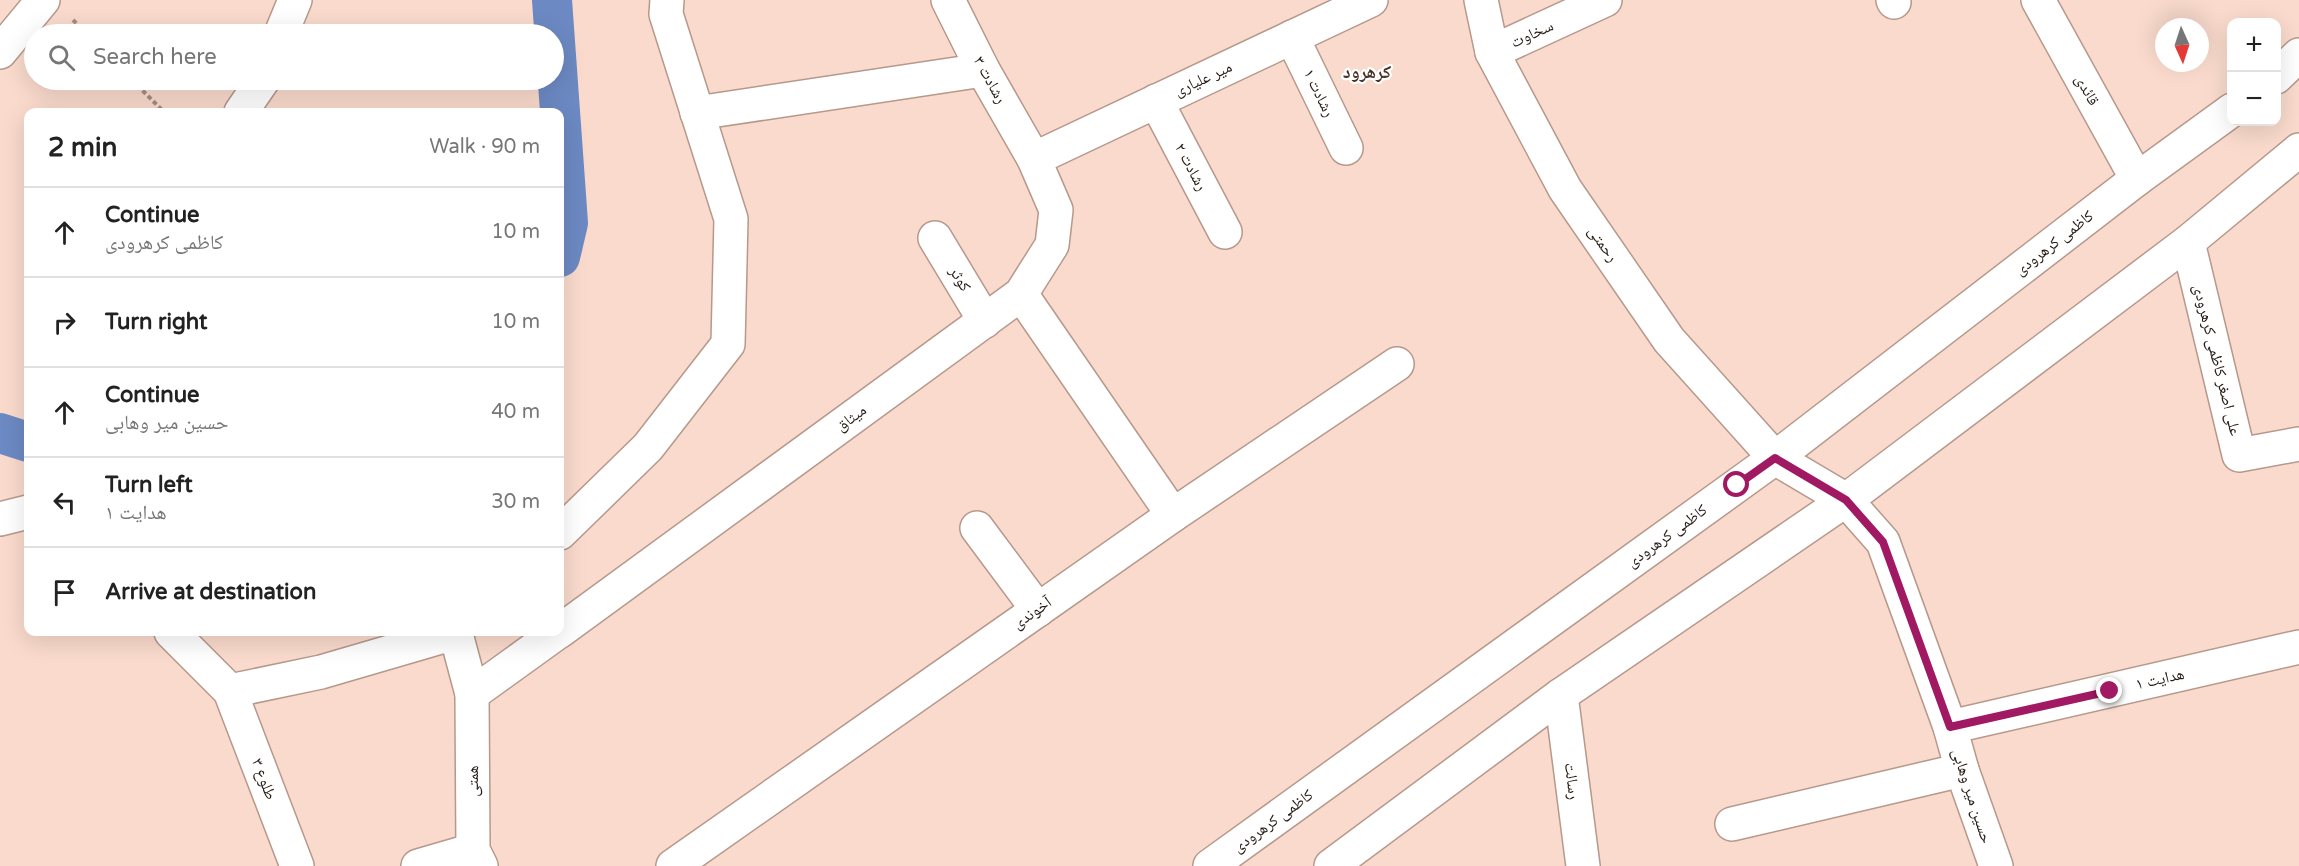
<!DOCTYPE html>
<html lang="en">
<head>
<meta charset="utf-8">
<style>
  body { margin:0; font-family:"Varela Round","Noto Naskh Arabic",sans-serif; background:#f6f6f6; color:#222 }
  .controls { position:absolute; right:18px; top:18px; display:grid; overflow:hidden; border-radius:12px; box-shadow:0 6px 24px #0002 }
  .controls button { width:54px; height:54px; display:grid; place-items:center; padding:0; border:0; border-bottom:2px solid #e0e0e0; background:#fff; color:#222; font:30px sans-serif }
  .compass { position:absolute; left:2155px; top:18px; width:54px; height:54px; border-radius:50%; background:#fff; box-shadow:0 6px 24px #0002; rotate:177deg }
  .stop { position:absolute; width:18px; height:18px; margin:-14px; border:4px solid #a11863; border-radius:50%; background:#fff }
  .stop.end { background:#a11863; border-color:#fff; box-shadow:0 2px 6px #0008 }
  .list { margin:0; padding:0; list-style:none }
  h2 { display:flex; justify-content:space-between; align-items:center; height:78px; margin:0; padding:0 24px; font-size:26px }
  h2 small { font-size:20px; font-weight:400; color:#767676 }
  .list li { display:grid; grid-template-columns:39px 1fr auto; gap:18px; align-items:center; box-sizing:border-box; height:90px; padding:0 24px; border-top:2px solid #e0e0e0 }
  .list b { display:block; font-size:22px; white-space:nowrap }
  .list p { margin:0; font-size:20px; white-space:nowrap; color:#767676 }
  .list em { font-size:20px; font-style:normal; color:#767676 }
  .icon { flex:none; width:33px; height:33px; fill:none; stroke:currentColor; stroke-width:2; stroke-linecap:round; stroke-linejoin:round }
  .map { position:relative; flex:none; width:2299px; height:866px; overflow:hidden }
  .search { position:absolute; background:#fff; box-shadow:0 6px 24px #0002; left:24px; top:24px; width:540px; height:66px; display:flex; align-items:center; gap:15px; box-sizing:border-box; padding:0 21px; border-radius:33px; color:#767676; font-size:22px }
  .panel { position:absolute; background:#fff; box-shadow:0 6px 24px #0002; left:24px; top:108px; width:540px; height:528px; border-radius:12px }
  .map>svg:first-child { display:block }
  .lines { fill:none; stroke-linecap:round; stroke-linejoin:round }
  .canal { stroke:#6c89c3; stroke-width:40 }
  .minor-casing { stroke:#b6998c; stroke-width:36 }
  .tertiary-casing { stroke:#b6998c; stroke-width:36 }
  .secondary-casing { stroke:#b6998c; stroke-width:36 }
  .path { stroke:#a48d83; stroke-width:4; stroke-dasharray:4.5 3; stroke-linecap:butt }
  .minor { stroke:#fff; stroke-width:33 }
  .tertiary { stroke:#fff; stroke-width:33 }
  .secondary { stroke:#fff; stroke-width:33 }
  .route { stroke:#a11863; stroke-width:8 }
  .labels { text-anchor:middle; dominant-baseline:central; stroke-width:4.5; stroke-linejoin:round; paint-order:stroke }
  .street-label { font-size:16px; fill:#261b16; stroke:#fff }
  .neighbourhood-label { font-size:18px; font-weight:bold; fill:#4a3227; stroke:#fff }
</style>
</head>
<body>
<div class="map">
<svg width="2299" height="866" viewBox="0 0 2299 866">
  <rect width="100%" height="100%" fill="#f9dacc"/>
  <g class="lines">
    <g class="canal">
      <path d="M552,0L568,223L560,257"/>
      <path d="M0,433L28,442"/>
    </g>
    <g class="minor-casing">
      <g id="minor">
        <path d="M1893,0L1894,2"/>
        <path d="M2038,0L2137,179"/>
        <path d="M281,34L295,0"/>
        <path d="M1292,37L1346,148"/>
        <path d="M0,52L43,0"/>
        <path d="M1492,52L1605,0"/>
        <path d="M1156,101L1225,232"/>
        <path d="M241,112L263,80"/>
        <path d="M697,113L983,70"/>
        <path d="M1034,159L1371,0"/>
        <path d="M935,238L985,321"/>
        <path d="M2188,242L2239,455L2299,444"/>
        <path d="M1021,294L1173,515"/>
        <path d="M1846,500L1883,542L1950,727L1962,770L1996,866"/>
        <path d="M0,519L28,512"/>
        <path d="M977,528L1038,610"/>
        <path d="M560,533L648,447L728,344L731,219L666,14L667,0"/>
        <path d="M560,631L1021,294L1052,245L1056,210L1034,159L983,70L948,0"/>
        <path d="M171,632L230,691L321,672L458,632"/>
        <path d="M456,634L472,694L473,850L481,866"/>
        <path d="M230,691L297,866"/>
        <path d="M472,694L558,632"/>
        <path d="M1561,695L1583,866"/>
        <path d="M1950,727L2299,647"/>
        <path d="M1732,824L1962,770"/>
        <path d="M418,866L473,850"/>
        <path d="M673,866L1173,515L1397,364"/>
      </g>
    </g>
    <g class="tertiary-casing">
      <path id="tertiary" d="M1481,0L1492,52L1565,189L1669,340L1775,458"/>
    </g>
    <g class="secondary-casing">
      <g id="secondary">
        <path d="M2276,77L2299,55"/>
        <path d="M1775,458L1846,500"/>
        <path d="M1210,866L1775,458L2137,179L2232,110"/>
        <path d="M1331,866L1561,695L1846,500L2188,242L2299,150"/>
      </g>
    </g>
    <g class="path">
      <path d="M73,20L87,34"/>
      <path d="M132,80L164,112"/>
    </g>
    <use href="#minor" class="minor"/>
    <use href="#tertiary" class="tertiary"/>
    <use href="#secondary" class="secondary"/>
  </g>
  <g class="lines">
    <path class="route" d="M1737,485L1775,458L1846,500L1883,542L1950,727L2110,691"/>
  </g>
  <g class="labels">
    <g class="street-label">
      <text transform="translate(1532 34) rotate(-25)">سخاوت</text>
      <text transform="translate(1203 79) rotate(-25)">میر علیاری</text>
      <text transform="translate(990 80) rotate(61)">رشادت ۳</text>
      <text transform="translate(2087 90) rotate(61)">قائدی</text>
      <text transform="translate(1319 93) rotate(64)">رشادت ۱</text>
      <text transform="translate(1191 167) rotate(62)">رشادت ۲</text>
      <text transform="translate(2054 243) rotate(-38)">کاظمی کرهرودی</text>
      <text transform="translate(1603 244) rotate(55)">رحمتی</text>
      <text transform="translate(960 279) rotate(59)">کوثر</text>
      <text transform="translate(2217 360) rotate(76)">علی اصغر کاظمی کرهرودی</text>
      <text transform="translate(851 418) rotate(-36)">میثاق</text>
      <text transform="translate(1667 536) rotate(-36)">کاظمی کرهرودی</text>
      <text transform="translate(1032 613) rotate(-35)">آخوندی</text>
      <text transform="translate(2160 679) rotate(-13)">هدایت ۱</text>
      <text transform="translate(264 779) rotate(69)">طلوع ۳</text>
      <text transform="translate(473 781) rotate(-90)">همتی</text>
      <text transform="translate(1572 781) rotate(83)">رسالت</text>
      <text transform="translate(1972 796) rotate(72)">حسین میر وهابی</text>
      <text transform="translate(1273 821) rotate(-36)">کاظمی کرهرودی</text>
    </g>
    <g class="neighbourhood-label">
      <text x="1367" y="72">کرهرود</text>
    </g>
  </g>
</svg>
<div class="controls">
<button>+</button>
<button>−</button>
</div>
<svg class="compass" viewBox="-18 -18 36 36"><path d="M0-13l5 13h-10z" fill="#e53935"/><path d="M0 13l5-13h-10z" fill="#767676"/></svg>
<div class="stop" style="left:1737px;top:485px"></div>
<div class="stop end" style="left:2110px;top:691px"></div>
<div class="search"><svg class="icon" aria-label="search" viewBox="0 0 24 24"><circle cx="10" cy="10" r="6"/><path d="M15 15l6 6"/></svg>Search here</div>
<section class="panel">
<h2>2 min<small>Walk · 90 m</small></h2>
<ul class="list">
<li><svg class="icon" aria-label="ahead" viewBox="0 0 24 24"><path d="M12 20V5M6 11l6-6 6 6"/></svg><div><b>Continue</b><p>کاظمی کرهرودی</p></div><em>10 m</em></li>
<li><svg class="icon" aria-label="right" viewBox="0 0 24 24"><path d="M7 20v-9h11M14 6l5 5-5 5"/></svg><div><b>Turn right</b></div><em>10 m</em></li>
<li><svg class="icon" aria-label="ahead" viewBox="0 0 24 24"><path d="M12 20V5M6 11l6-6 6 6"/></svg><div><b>Continue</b><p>حسین میر وهابی</p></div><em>40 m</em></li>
<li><svg class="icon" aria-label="left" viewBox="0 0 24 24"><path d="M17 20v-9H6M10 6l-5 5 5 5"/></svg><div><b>Turn left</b><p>هدایت ۱</p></div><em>30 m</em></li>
<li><svg class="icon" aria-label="arrive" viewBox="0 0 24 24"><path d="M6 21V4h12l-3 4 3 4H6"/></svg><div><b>Arrive at destination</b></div></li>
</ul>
</section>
</div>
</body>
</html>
